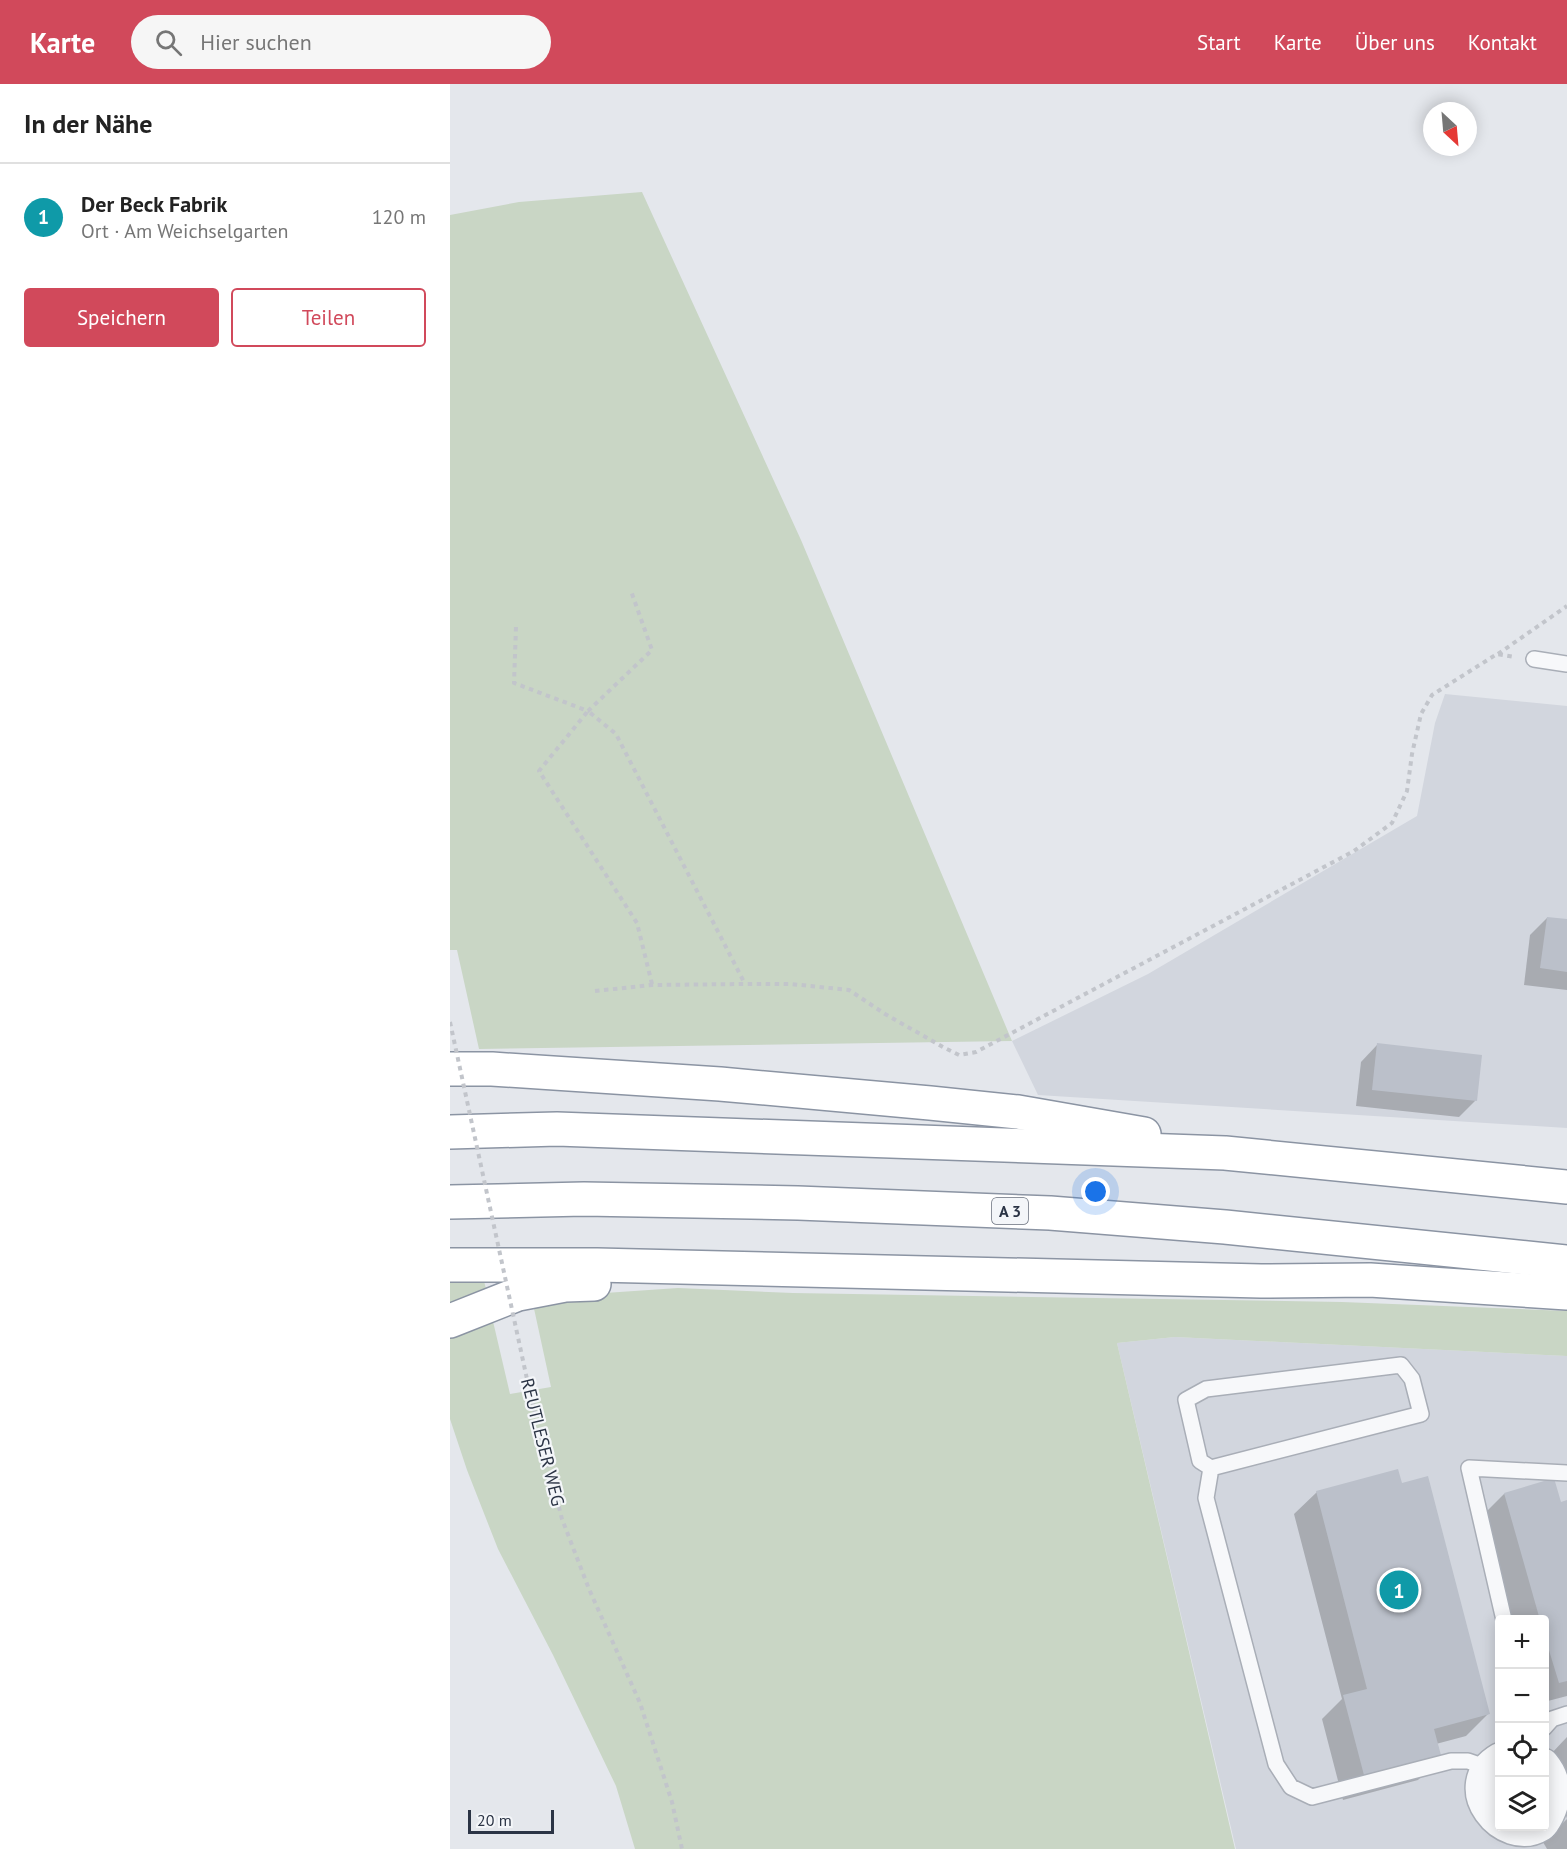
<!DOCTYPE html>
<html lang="de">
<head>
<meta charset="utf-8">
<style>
  body { margin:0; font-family:"PT Sans",sans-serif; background:#f6f6f6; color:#222 }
  .controls { position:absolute; right:18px; bottom:18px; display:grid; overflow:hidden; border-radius:6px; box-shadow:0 3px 15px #0003 }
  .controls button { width:54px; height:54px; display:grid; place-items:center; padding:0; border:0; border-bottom:2px solid #e0e0e0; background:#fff; color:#222; font:30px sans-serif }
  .compass { position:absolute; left:973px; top:18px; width:54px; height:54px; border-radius:50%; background:#fff; box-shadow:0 3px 15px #0003; rotate:154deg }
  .scale { position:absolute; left:18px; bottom:15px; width:86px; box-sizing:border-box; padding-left:6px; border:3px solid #2b3445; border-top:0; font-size:16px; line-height:21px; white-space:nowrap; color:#2b3445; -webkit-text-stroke:4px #f4f6f9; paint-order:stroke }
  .you { position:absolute; left:646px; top:1108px; width:21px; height:21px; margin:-15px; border:4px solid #fff; border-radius:50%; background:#1a73e8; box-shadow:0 0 0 9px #1a73e833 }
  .badge { display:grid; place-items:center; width:39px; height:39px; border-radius:50%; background:#d1495b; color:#fff; font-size:20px; font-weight:700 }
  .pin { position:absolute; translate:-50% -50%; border:3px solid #fff; box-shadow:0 2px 6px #0006 }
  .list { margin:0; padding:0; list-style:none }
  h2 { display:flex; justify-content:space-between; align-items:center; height:78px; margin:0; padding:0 24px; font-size:26px }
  h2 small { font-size:20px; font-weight:400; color:#767676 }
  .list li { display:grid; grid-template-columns:39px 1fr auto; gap:18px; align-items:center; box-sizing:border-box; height:108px; padding:0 24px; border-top:2px solid #e0e0e0 }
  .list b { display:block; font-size:22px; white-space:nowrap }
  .list p { margin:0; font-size:20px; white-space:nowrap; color:#767676 }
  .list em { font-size:20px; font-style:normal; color:#767676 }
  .actions { display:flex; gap:12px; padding:18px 24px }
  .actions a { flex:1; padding:14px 0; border:2px solid #d1495b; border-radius:6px; text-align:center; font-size:21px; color:#d1495b }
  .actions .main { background:#d1495b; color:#fff }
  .icon { flex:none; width:33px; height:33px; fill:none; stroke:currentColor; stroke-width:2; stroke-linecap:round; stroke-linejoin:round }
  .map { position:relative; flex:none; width:1117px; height:1765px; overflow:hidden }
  header { display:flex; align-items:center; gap:36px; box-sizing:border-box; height:84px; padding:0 30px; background:#d1495b; color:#fff }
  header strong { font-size:28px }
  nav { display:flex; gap:33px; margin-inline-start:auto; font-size:21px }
  .search { width:420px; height:54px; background:#f6f6f6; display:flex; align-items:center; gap:15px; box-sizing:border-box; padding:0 21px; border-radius:33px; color:#767676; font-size:22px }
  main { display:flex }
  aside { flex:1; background:#fff }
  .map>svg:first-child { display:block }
  .built { fill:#d2d6de; fill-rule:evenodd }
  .green { fill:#c9d6c5 }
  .shadow { fill:#0003 }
  .building { fill:#bbc0ca }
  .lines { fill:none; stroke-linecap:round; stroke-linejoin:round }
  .lane-casing { stroke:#a9aeb7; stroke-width:18 }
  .street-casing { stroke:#a9aeb7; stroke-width:33 }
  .highway-casing { stroke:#8b94a3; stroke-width:36 }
  .path { stroke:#c2c5cb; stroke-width:4; stroke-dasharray:4.5 4.5; stroke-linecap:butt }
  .lane { stroke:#f7f8fa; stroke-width:15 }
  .street { stroke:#f7f8fa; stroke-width:30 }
  .highway { stroke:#fff; stroke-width:33 }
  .path-bridge { stroke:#c2c5cb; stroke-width:4; stroke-dasharray:4.5 4.5; stroke-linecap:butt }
  .labels { text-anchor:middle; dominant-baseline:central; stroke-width:4.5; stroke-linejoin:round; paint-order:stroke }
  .shield { fill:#f4f6f9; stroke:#676e7b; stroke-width:1.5 }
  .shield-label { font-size:16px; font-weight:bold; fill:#2b3445 }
  .street-label { font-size:18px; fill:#2b3445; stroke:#f4f6f9 }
</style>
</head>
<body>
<header>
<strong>Karte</strong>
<div class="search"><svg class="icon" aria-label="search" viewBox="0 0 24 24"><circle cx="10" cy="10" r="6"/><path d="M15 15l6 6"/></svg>Hier suchen</div>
<nav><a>Start</a><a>Karte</a><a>Über uns</a><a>Kontakt</a></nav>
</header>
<main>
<aside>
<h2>In der Nähe<small></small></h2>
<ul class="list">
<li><span class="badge" style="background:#0f9aa8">1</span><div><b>Der Beck Fabrik</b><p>Ort · Am Weichselgarten</p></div><em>120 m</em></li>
</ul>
<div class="actions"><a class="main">Speichern</a><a>Teilen</a></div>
</aside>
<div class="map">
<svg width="1117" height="1765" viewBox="0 0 1117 1765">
  <rect width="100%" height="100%" fill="#e4e7ec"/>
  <g class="built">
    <path d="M995,610L1117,622V1044L588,1011L562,957L698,890L967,732L985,639Z"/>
    <path d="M725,1253L1117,1272V1765H786L667,1259ZM1050,1536H1094V1742H1050Z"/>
  </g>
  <g class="green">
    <path d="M192,108L351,456L562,957L29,965L7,866H0V131L69,118Z"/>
    <path d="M34,1197L37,1209L0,1222V1198Z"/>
    <path d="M228,1204L343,1209L892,1218L1117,1227V1272L725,1253L667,1259L785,1765H185L166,1702L103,1571L48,1465L17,1386L0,1335V1250L42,1233L60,1310L101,1303L83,1220L155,1209Z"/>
  </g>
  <g class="shadow">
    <path d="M1097,834L1117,837V906L1074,901L1080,851Z"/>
    <path d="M927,961L1026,1016L1009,1033L906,1022L911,978Z"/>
    <path d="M867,1408L1038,1630L1016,1652L986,1660L990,1674L968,1696L893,1716L872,1635L892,1615L844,1430Z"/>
    <path d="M1054,1410L1110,1419L1117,1418V1612L1094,1618V1536H1062L1032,1432Z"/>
    <path d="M1117,1653V1735L1100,1671Z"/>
    <path d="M1117,1735V1765H1097L1093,1758Z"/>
  </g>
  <g class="building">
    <path d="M1097,833L1117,835V888L1090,884Z"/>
    <path d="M927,959L1032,971L1027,1017L922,1006Z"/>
    <path d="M948,1385L952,1399L978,1392L1040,1630L984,1645L992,1675L915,1695L893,1611L917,1605L866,1407Z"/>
    <path d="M1104,1394L1111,1418L1117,1416V1597L1109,1599L1094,1550V1536H1090L1054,1409Z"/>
  </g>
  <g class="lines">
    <g class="lane-casing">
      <g id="lane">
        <path d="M1084,575L1117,580"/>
        <path d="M761,1384L750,1377L736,1316L756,1305L951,1281L962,1295L971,1330L761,1384L756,1414L826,1680L841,1703L862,1713L1001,1677H1018L1038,1684"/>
        <path d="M1054,1536L1019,1384L1117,1389"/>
        <path d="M1094,1644L1102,1635L1117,1630"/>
      </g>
    </g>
    <g class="street-casing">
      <g id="street">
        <path d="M1050,1674C1002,1702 1054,1765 1091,1742"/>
        <path d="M1094,1680C1109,1698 1107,1720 1094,1739"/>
      </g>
    </g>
    <g class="highway-casing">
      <g id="highway">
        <path d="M0,985H42L270,1000L480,1019L568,1028L694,1050"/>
        <path d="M0,1048L107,1045L775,1069L1117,1103"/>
        <path d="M0,1118L134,1115L348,1119L600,1129L775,1143L1117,1178"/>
        <path d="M0,1181H147L811,1197L920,1196L1117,1209"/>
        <path d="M0,1237L68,1210L115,1201L144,1200"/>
      </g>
    </g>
    <g class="path">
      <path d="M66,543L64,599L138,627L202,566L181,507"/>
      <path d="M1048,570L1117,522"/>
      <path d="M202,900L187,839L89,687L138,627L166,650L295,900"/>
      <path d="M145,907L202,901L295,900H341L399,906L435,930L493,963L509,971L526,968L904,767L942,739L957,707L962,670L971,630L982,611L1047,570L1065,573"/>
      <path d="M80,1309L112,1435L139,1505L190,1619L222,1718L232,1765"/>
    </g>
    <use href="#lane" class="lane"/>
    <use href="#street" class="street"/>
    <use href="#highway" class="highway"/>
    <path class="path-bridge" d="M0,938L80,1309"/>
  </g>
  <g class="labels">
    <rect class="shield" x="542" y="1114" width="36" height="26" rx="4.5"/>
    <g class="shield-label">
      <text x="560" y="1127">A 3</text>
    </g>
    <g class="street-label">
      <text transform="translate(93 1358) rotate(76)">REUTLESER WEG</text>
    </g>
  </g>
</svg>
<div class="controls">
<button>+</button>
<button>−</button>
<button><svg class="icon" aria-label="locate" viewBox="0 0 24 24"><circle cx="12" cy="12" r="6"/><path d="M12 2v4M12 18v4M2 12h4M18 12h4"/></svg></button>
<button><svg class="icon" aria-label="layers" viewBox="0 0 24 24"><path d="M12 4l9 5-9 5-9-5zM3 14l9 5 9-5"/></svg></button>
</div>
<svg class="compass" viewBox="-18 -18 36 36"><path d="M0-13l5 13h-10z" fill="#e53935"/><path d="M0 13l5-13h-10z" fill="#767676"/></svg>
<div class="scale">20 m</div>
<div class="you"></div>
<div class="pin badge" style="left:949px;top:1506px;background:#0f9aa8">1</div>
</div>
</main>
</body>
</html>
